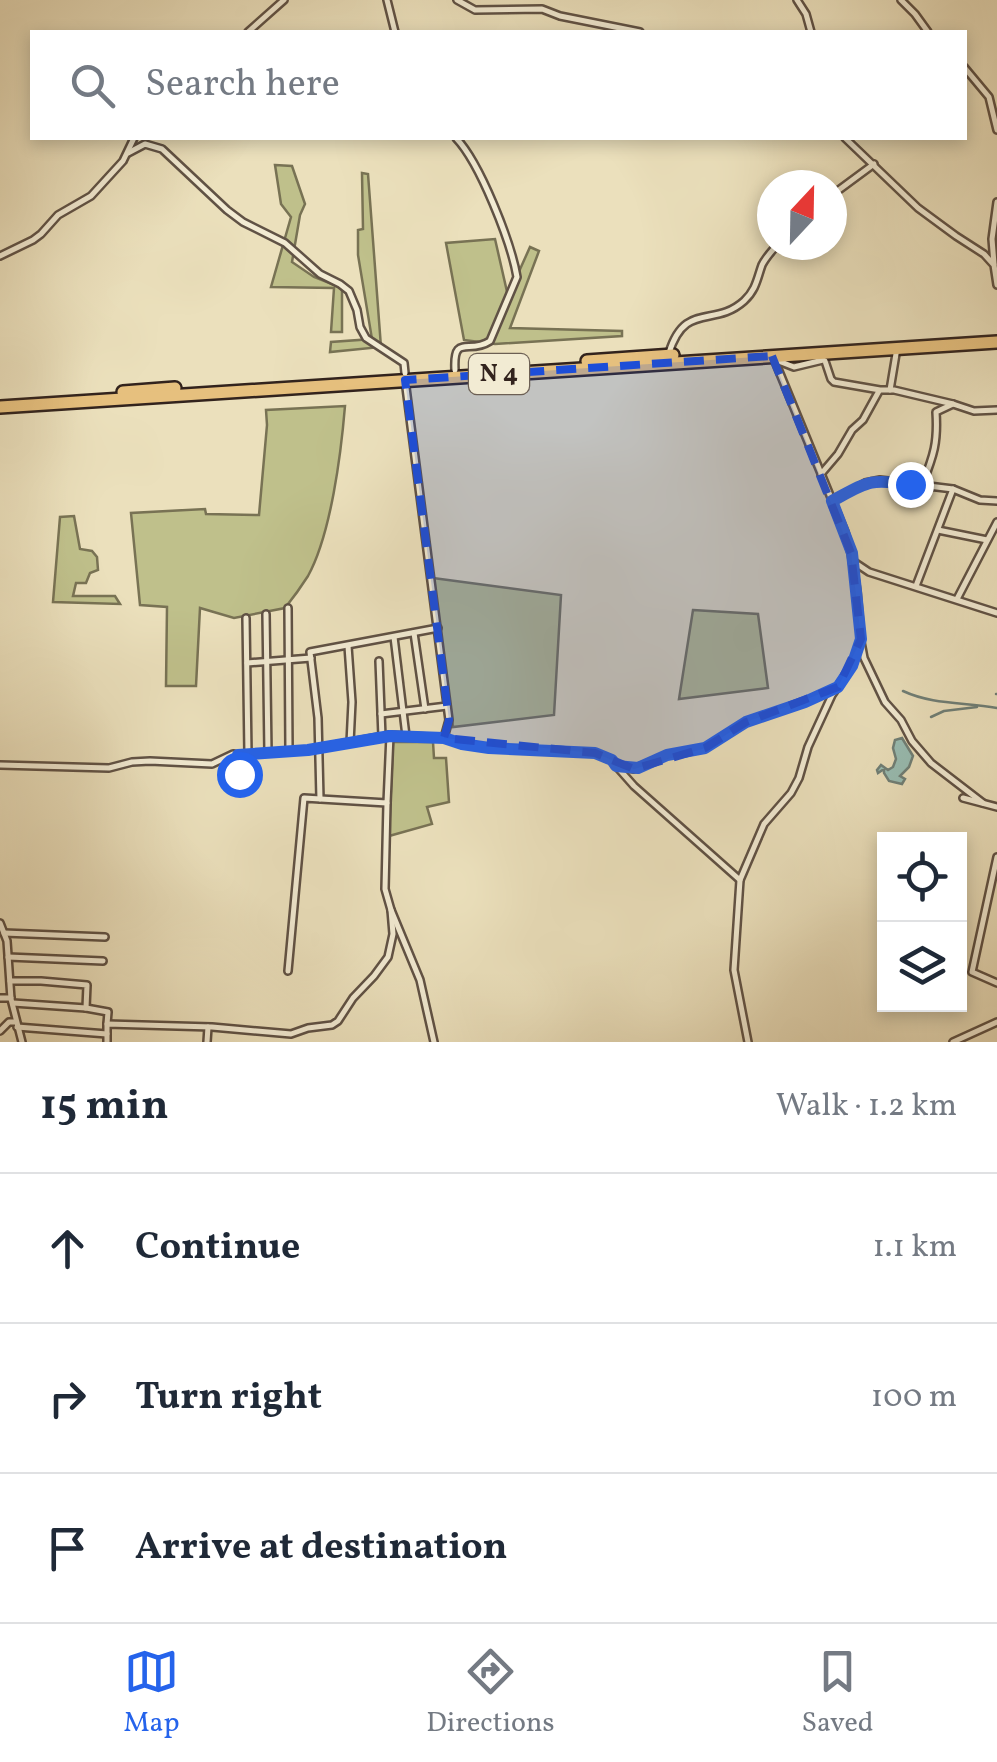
<!DOCTYPE html>
<html lang="en">
<head>
<meta charset="utf-8">
<style>
  body { margin:0; font-family:Vollkorn,serif; background:#f6f6f7; color:#1f2937 }
  .controls { position:absolute; right:30px; bottom:30px; display:grid; overflow:hidden; border-radius:0px; box-shadow:0 5px 15px #0003 }
  .controls button { width:90px; height:90px; display:grid; place-items:center; padding:0; border:0; border-bottom:2px solid #e0e1e3; background:#fff; color:#1f2937; font:50px sans-serif }
  .compass { position:absolute; left:757px; top:170px; width:90px; height:90px; border-radius:50%; background:#fff; box-shadow:0 5px 15px #0003; rotate:22deg }
  .stop { position:absolute; width:30px; height:30px; margin:-22px; border:8px solid #2563eb; border-radius:50%; background:#fff }
  .stop.end { background:#2563eb; border-color:#fff; box-shadow:0 2px 10px #0008 }
  .list { margin:0; padding:0; list-style:none }
  h2 { display:flex; justify-content:space-between; align-items:center; height:130px; margin:0; padding:0 40px; font-size:42px }
  h2 small { font-size:32px; font-weight:400; color:#747a83 }
  .list li { display:grid; grid-template-columns:65px 1fr auto; gap:30px; align-items:center; box-sizing:border-box; height:150px; padding:0 40px; border-top:2px solid #e0e1e3 }
  .list b { display:block; font-size:38px; white-space:nowrap }
  .list em { font-size:32px; font-style:normal; color:#747a83 }
  .icon { flex:none; width:55px; height:55px; fill:none; stroke:currentColor; stroke-width:2; stroke-linecap:round; stroke-linejoin:round }
  .map { position:relative; flex:none; width:997px; height:1042px; overflow:hidden }
  .search { position:absolute; background:#fff; box-shadow:0 5px 15px #0003; left:30px; right:30px; top:30px; height:110px; display:flex; align-items:center; gap:25px; box-sizing:border-box; padding:0 35px; border-radius:0px; color:#747a83; font-size:38px }
  .sheet { height:580px; background:#fff }
  nav { display:flex; justify-content:space-around; align-items:center; box-sizing:border-box; height:140px; border-top:2px solid #e0e1e3; background:#fff; font-size:28px; color:#747a83 }
  nav a { display:grid; justify-items:center; gap:5px }
  nav .on { color:#2563eb }
  .map>svg:first-child { display:block }
  .green { fill:#bfc08b; stroke:#787254; stroke-width:2.5 }
  .water { fill:#98bdb3; stroke:#6f7f77; stroke-width:2.5 }
  .lines { fill:none; stroke-linecap:round; stroke-linejoin:round }
  .stream { stroke:#6f7f77; stroke-width:2.5 }
  .street-casing { stroke:#605245; stroke-width:10 }
  .highway-casing { stroke:#32231d; stroke-width:16 }
  .street { stroke:#f2ebd3; stroke-width:5 }
  .highway { stroke:#e6c07e; stroke-width:11 }
  .route { stroke:#2563eb; stroke-width:12 }
  .marked { fill:#1d4ed8; fill-opacity:0.2; stroke:#1d4ed8; stroke-width:8; stroke-dasharray:20 12; stroke-linejoin:round }
  .labels { text-anchor:middle; dominant-baseline:central; stroke-width:9; stroke-linejoin:round; paint-order:stroke }
  .shield { fill:#f2ebd3; stroke:#6c5f54; stroke-width:2.5 }
  .shield-label { font-size:25px; font-weight:bold; fill:#32231d }
</style>
</head>
<body>
<div class="map">
<svg width="997" height="1042" viewBox="0 0 997 1042">
  <rect width="100%" height="100%" fill="#ebe0bc"/>
  <filter id="stains"><feTurbulence type="fractalNoise" baseFrequency=".002" numOctaves="4"/><feColorMatrix values="0 0 0 0 .2 0 0 0 0 .09 0 0 0 0 .02 0 0 0 .5 -.17"/></filter>
  <radialGradient id="worn" r=".72"><stop offset=".6" stop-color="#630" stop-opacity="0"/><stop offset="1" stop-color="#630" stop-opacity=".3"/></radialGradient>
  <g class="green">
    <path d="M275,165L292,166L305,204L300,215L292,262L314,277L342,288V332H331L334,288L271,287L291,217L281,204Z"/>
    <path d="M362,173L368,174L381,347L330,352L331,342L372,339L358,255V230L363,229Z"/>
    <path d="M495,239L508,296L530,247L539,251L510,328L622,331V336L495,344L464,340L446,243Z"/>
    <path d="M345,406C341,454 331,534 308,576C301,587 293,598 285,608L234,618L200,608L196,686H166L167,607L140,605L131,513L205,509L206,514L259,515L267,425L266,410Z"/>
    <path d="M74,516L80,549L92,551L97,557L98,570L90,573L86,583H76L73,596H115L120,604L53,602L60,517Z"/>
    <path d="M433,578L561,595L554,715L453,727Z"/>
    <path d="M693,610L758,614L768,688L679,699Z"/>
    <path d="M393,742H433L434,758H446L449,802L427,807L432,824L389,836Z"/>
  </g>
  <path class="water" d="M902,738L913,756L909,767L900,776L905,779L902,784L889,781L884,773V769L878,773L877,770L881,765L888,770L893,767L896,759L893,748L895,740Z"/>
  <g class="lines">
    <g class="stream">
      <path d="M903,691C933,705 965,702 997,708"/>
      <path d="M996,694H997"/>
      <path d="M931,717L944,711L977,707"/>
    </g>
    <g class="street-casing">
      <g id="street">
        <path d="M387,0L395,32"/>
        <path d="M457,0L475,10L542,9L560,16L640,32"/>
        <path d="M797,0L806,14L811,32"/>
        <path d="M901,0L915,14L928,32"/>
        <path d="M248,32L284,0"/>
        <path d="M964,67L989,97L997,130"/>
        <path d="M845,138L918,208L956,236L984,254L994,265L997,285"/>
        <path d="M128,153L145,144L162,149L227,210L243,222L285,243L320,274L340,284L349,291L357,310L360,327L366,338L404,363L405,373"/>
        <path d="M832,195L874,164"/>
        <path d="M0,256L33,240L41,234L58,215L91,196L123,161L134,138"/>
        <path d="M994,264L992,239L997,202"/>
        <path d="M669,353C685,301 714,328 744,301C756,290 757,279 762,265C766,257 772,251 777,245"/>
        <path d="M776,360L794,367L823,360L825,361L831,379L834,382L880,390H894L953,404"/>
        <path d="M455,370C453,333 469,355 490,341L517,277C511,242 480,163 456,138"/>
        <path d="M405,380L449,720L444,738"/>
        <path d="M890,390L897,348"/>
        <path d="M821,474L838,454L852,430L863,420L879,391"/>
        <path d="M922,485C934,455 938,442 936,412L953,404L974,411L997,410"/>
        <path d="M833,501L865,483L880,480L953,489L980,500L997,501"/>
        <path d="M938,530L987,540"/>
        <path d="M854,562L869,572L997,613"/>
        <path d="M916,586L953,489"/>
        <path d="M957,599L997,522"/>
        <path d="M288,608L289,751"/>
        <path d="M266,614L268,753"/>
        <path d="M246,618L248,754"/>
        <path d="M414,633L425,709"/>
        <path d="M394,637L406,736"/>
        <path d="M861,642L864,658L885,702L901,720L912,741L931,763L983,803"/>
        <path d="M348,646L352,702L350,743"/>
        <path d="M379,661L382,737"/>
        <path d="M247,663L311,658"/>
        <path d="M381,714L447,706"/>
        <path d="M0,765L109,768L132,762L150,761L212,764L233,754L238,755"/>
        <path d="M619,766L634,769L667,755L705,748L746,722L805,702L835,688"/>
        <path d="M239,775L238,755L308,750L390,735L444,738L462,744L489,748L595,753L611,760L634,786L740,880"/>
        <path d="M963,798L997,807"/>
        <path d="M320,799L318,718L310,652L438,628"/>
        <path d="M387,803L385,889L391,910L420,980L434,1042"/>
        <path d="M997,857L972,972L997,983"/>
        <path d="M0,923L7,941L11,999L22,1042"/>
        <path d="M4,933L105,937"/>
        <path d="M8,957L103,961"/>
        <path d="M288,971L304,798L387,803L390,735"/>
        <path d="M10,981H41L87,985L86,1008"/>
        <path d="M0,998H11"/>
        <path d="M13,1003L86,1008L108,1012L107,1024"/>
        <path d="M17,1027L107,1034"/>
        <path d="M0,1031L9,1022H15"/>
        <path d="M107,1042V1024L212,1027L291,1034L308,1028L332,1025L338,1021L353,998L374,976L388,957L393,934L391,910"/>
        <path d="M207,1042L208,1027"/>
        <path d="M748,1042L734,970L740,880L764,824L791,793L799,778L808,747L832,695L852,666L858,651L861,639L857,591L851,553L845,532L774,359"/>
        <path d="M953,1042L997,1022"/>
      </g>
    </g>
    <g class="highway-casing">
      <g id="highway">
        <path d="M587,361L673,355"/>
        <path d="M123,392L175,388"/>
        <path d="M0,407L997,342"/>
      </g>
    </g>
    <use href="#street" class="street"/>
    <use href="#highway" class="highway"/>
  </g>
  <g class="lines">
    <path class="route" d="M239,774L238,755L308,750L390,736L444,738L462,744L489,748L595,753L612,760L616,766L638,768L667,755L705,748L746,722L805,702L838,687L852,666L861,639L852,553L832,501C869,481 868,479 910,484"/>
  </g>
  <path class="marked" d="M772,356L851,553L861,639L838,687L746,722L705,748L634,769L595,753L444,738L449,720L405,380Z"/>
  <g class="labels">
    <rect class="shield" x="469" y="354" width="60" height="40" rx="8"/>
    <g class="shield-label">
      <text x="499" y="374">N 4</text>
    </g>
  </g>
  <rect width="100%" height="100%" filter="url(#stains)"/>
  <rect width="100%" height="100%" fill="url(#worn)"/>
</svg>
<div class="controls">
<button><svg class="icon" aria-label="locate" viewBox="0 0 24 24"><circle cx="12" cy="12" r="6"/><path d="M12 2v4M12 18v4M2 12h4M18 12h4"/></svg></button>
<button><svg class="icon" aria-label="layers" viewBox="0 0 24 24"><path d="M12 4l9 5-9 5-9-5zM3 14l9 5 9-5"/></svg></button>
</div>
<svg class="compass" viewBox="-18 -18 36 36"><path d="M0-13l5 13h-10z" fill="#e53935"/><path d="M0 13l5-13h-10z" fill="#747a83"/></svg>
<div class="stop" style="left:239px;top:774px"></div>
<div class="stop end" style="left:910px;top:484px"></div>
<div class="search"><svg class="icon" aria-label="search" viewBox="0 0 24 24"><circle cx="10" cy="10" r="6"/><path d="M15 15l6 6"/></svg>Search here</div>
</div>
<section class="sheet">
<h2>15 min<small>Walk · 1.2 km</small></h2>
<ul class="list">
<li><svg class="icon" aria-label="ahead" viewBox="0 0 24 24"><path d="M12 20V5M6 11l6-6 6 6"/></svg><div><b>Continue</b></div><em>1.1 km</em></li>
<li><svg class="icon" aria-label="right" viewBox="0 0 24 24"><path d="M7 20v-9h11M14 6l5 5-5 5"/></svg><div><b>Turn right</b></div><em>100 m</em></li>
<li><svg class="icon" aria-label="arrive" viewBox="0 0 24 24"><path d="M6 21V4h12l-3 4 3 4H6"/></svg><div><b>Arrive at destination</b></div></li>
</ul>
</section>
<nav>
<a class="on"><svg class="icon" aria-label="map" viewBox="0 0 24 24"><path d="M3 6l6-2 6 2 6-2v14l-6 2-6-2-6 2zM9 4v14M15 6v14"/></svg>Map</a>
<a><svg class="icon" aria-label="directions" viewBox="0 0 24 24"><path d="M12 3l9 9-9 9-9-9zM9 14v-3h6M13 9l2 2-2 2"/></svg>Directions</a>
<a><svg class="icon" aria-label="saved" viewBox="0 0 24 24"><path d="M7 4h10v16l-5-4-5 4z"/></svg>Saved</a>
</nav>
</body>
</html>
